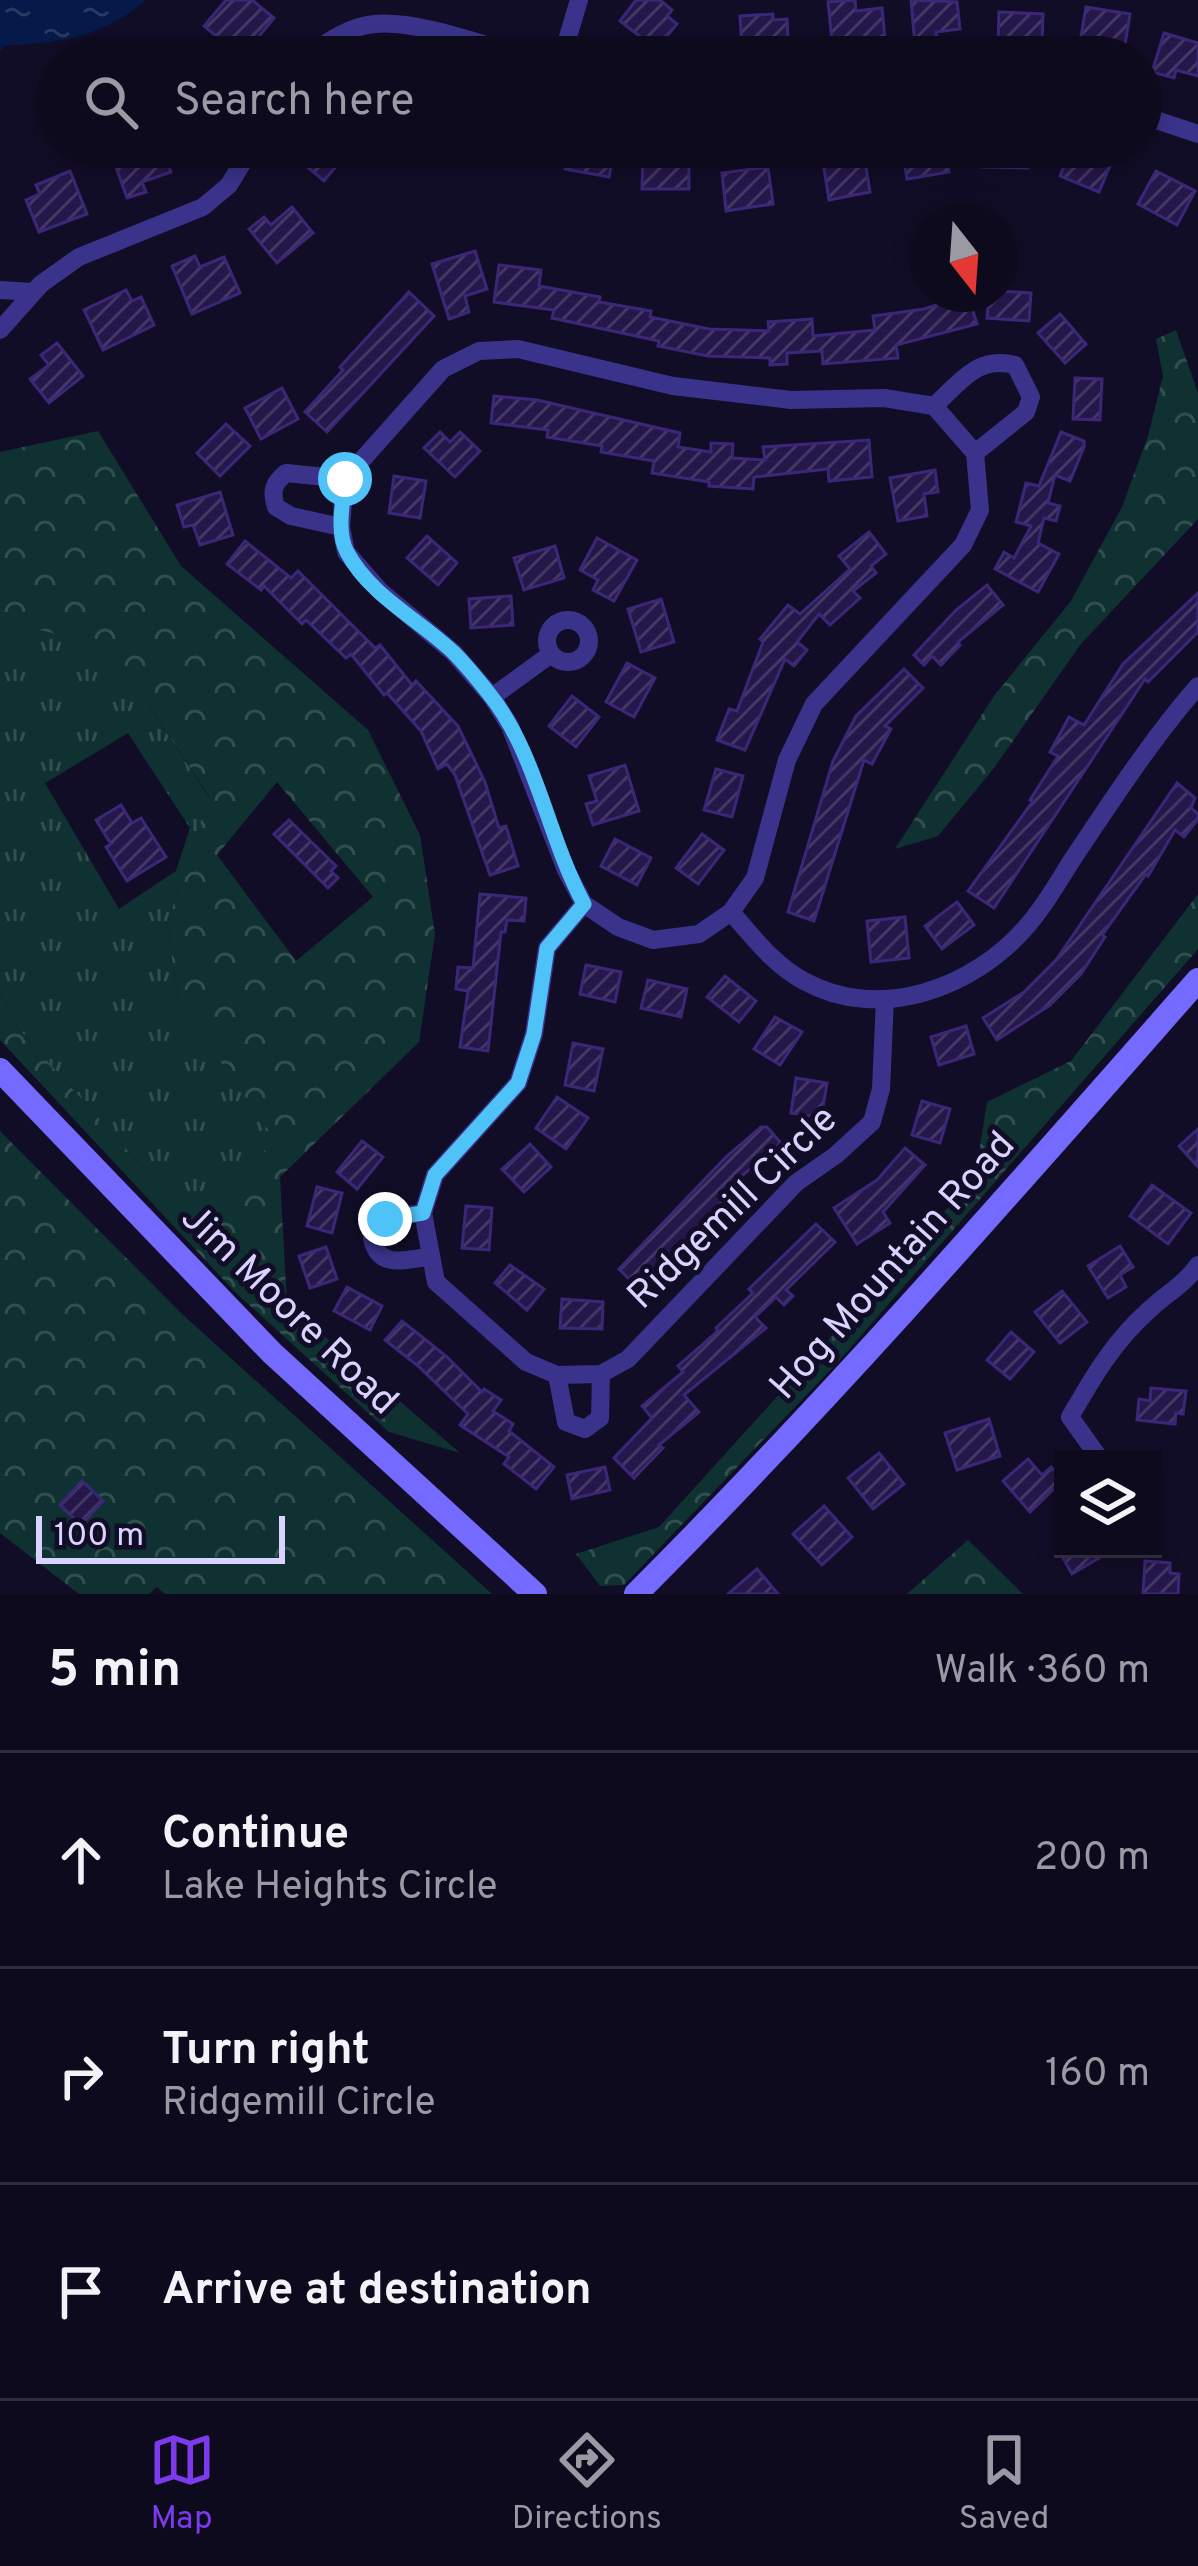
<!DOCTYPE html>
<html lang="en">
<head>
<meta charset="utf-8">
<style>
  body { margin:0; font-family:Overpass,sans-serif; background:#171326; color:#f1f3f6 }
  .controls { position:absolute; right:36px; bottom:36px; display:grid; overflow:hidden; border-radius:0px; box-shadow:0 6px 18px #0003 }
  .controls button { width:108px; height:108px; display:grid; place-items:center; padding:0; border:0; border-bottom:3px solid #2e2b3b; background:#0e0a1d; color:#f1f3f6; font:60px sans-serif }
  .compass { position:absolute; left:910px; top:204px; width:108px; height:108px; border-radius:50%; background:#0e0a1d; box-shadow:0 6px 18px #0003; rotate:163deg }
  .scale { position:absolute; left:36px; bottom:30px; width:249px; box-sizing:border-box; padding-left:12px; border:6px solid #dad3ff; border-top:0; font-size:33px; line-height:42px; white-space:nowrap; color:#dad3ff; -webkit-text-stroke:9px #120d27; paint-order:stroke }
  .stop { position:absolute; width:36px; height:36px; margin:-27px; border:9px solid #4fc3f7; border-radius:50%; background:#fff }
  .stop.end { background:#4fc3f7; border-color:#fff; box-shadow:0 3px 12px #0008 }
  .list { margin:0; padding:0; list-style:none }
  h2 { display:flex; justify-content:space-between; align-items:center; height:156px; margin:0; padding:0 48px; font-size:51px }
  h2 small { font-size:39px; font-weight:400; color:#9b9aa4 }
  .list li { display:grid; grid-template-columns:78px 1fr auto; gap:36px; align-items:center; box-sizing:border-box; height:216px; padding:0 48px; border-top:3px solid #2e2b3b }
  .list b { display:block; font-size:45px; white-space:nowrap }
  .list p { margin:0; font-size:39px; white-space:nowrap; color:#9b9aa4 }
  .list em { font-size:39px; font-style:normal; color:#9b9aa4 }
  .icon { flex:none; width:66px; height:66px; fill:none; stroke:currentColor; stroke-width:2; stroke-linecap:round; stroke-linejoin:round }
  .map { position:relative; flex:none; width:1198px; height:1594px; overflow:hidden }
  .search { position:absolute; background:#0e0a1d; box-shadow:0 6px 18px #0003; left:36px; right:36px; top:36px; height:132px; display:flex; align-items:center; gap:30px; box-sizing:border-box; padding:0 42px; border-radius:66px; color:#9b9aa4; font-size:45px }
  .sheet { height:804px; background:#0e0a1d }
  nav { display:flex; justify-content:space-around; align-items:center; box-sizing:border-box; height:168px; border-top:3px solid #2e2b3b; background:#0e0a1d; font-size:33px; color:#9b9aa4 }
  nav a { display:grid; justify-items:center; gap:6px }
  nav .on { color:#7c3aed }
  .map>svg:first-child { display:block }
  .grass { fill:url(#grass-tufts); fill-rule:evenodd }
  .forest { fill:url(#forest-crowns); fill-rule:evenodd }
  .water { fill:url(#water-ripples) }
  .building { fill:url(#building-hatch); stroke:#3b2778; stroke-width:3 }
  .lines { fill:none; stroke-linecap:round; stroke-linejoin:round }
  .street { stroke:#3b338b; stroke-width:18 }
  .secondary { stroke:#756aff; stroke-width:24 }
  .route { stroke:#4fc3f7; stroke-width:15 }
  .labels { text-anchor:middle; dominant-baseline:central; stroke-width:10; stroke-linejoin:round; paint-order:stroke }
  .street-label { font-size:39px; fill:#dad3ff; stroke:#120d27 }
</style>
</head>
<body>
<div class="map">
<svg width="1198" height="1594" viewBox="0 0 1198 1594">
  <defs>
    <pattern id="grass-tufts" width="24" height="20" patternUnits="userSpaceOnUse" patternTransform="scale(3)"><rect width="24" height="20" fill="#0f3132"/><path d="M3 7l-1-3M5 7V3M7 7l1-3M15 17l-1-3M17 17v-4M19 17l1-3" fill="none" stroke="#314e51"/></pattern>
    <pattern id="forest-crowns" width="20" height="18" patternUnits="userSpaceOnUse" patternTransform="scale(3)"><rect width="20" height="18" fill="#0f3132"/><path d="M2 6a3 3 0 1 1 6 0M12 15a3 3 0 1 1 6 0" fill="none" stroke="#314e51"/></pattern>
    <pattern id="water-ripples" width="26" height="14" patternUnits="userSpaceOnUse" patternTransform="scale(3)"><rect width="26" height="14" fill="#051a48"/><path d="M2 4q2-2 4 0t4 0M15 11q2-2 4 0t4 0" fill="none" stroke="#293a63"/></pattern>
    <pattern id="building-hatch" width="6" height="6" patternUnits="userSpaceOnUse" patternTransform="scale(3)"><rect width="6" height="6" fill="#24174a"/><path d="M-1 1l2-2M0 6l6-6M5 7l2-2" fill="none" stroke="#433865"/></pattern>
  </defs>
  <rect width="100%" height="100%" fill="#120d27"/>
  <path class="grass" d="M0,621L52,633L137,688L209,797L167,924L178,1001L275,1137L209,1226L153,1179L17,1027L0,992ZM128,733L190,828L176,871L119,909L45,783Z"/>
  <g class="forest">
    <path d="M1176,330L1198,393V519L1080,645L994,768L938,836L895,849L994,696L1071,601L1122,507L1148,436L1163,376L1156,339Z"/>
    <path d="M98,431L181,566L368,730L420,835L435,934L419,1042L280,1177L287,1304L460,1453L389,1432L236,1293L0,1040V992L17,1027L153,1179L208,1225L274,1138L178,1001L167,924L209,796L137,688L52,633L0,621V452ZM277,782L373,897L296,961L217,855Z"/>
    <path d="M1198,894V949L838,1362L624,1585L600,1586L576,1554L659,1527L975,1178L987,1102L1071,1061Z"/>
    <path d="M0,1131L183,1315L492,1594H165L157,1587L149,1594H79L0,1533Z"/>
    <path d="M968,1540L1023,1594H907Z"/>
  </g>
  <path class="water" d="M0,0H146C103,36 61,44 6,45L0,51Z"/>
  <g class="building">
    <path d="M226,0H252L274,18L242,57L204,26Z"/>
    <path d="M636,0H660L672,10L667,16L677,24L656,49L620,21Z"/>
    <path d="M855,0L856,11L882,8L885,39L858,41V48L833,51L828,2Z"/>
    <path d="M911,0L957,2L960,29L936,32L937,43L915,45Z"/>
    <path d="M1086,7L1130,14L1124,51L1096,47L1095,56L1078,54Z"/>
    <path d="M999,12L1043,14L1042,47L998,45Z"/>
    <path d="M773,14V20L787,19L789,57H768L767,47L742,49L740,16Z"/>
    <path d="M1164,33L1198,43V76L1176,70L1174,78L1152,72Z"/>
    <path d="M140,147H162L171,172L142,182L146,192L127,198L112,156Z"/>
    <path d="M310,147H352L324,181L299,160Z"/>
    <path d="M569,147H615L609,177L565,169Z"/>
    <path d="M902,147H945L949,172L907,179Z"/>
    <path d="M983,147H1028V168L982,167Z"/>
    <path d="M1072,147L1112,161L1099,192L1060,176Z"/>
    <path d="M643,157L689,158V189H642Z"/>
    <path d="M842,158L843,165L865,161L870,192L829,200L823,162Z"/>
    <path d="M768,167L773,204L726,211L722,173Z"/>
    <path d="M70,171L87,214L39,232L26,200L40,194L36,185Z"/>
    <path d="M1156,171L1195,191L1177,225L1138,204Z"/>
    <path d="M292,207L313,233L277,263L249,229L264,217L271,225Z"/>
    <path d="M475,251L487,289L465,296L469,312L449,319L432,264Z"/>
    <path d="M195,256L200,267L224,257L240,293L192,314L172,266Z"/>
    <path d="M499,265L541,270L539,286L600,297L599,302L651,311L650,317L709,329L769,331L768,322L812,319L813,336L875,330L873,316L924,309L968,295L977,324L896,345L898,358L823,364L822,351L787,353V364L770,365V358L708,356L658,346L659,341L552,318L554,310L494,302Z"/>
    <path d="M126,290L132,301L141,297L154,325L103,350L84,310Z"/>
    <path d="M1000,291L1031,293L1029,321L987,318L989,294H1000Z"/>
    <path d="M409,292L434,316L327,432L305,412L343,370L340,367Z"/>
    <path d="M1060,314L1086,344L1065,363L1038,333Z"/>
    <path d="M57,343L83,376L49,403L30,379L49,365L41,355Z"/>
    <path d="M1075,378L1102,379L1100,420L1073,419Z"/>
    <path d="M282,388L298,419L261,439L245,408Z"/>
    <path d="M494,396L537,400L680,433L678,447L711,452V443L733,444L732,458L765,460L763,447L869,440L872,477L829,481L828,469L754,477L753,489L709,486V482L652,473L654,461L601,452L602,446L547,437L548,430L491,423Z"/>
    <path d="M226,424L250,446L220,476L197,453Z"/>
    <path d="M440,432L450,442L460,432L480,451L455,477L424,448Z"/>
    <path d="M1061,432L1084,441V447L1070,481L1055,475L1048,503L1060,506L1056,521L1044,518L1038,543L1059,554L1038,592L995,569L1004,552L1014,558L1031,526L1016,522L1026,483L1039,486Z"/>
    <path d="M935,470L938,492L924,494L927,516L898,521L890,478Z"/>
    <path d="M394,476L426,481L420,518L389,513Z"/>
    <path d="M220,492L233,535L200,545L193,525L184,527L177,505Z"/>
    <path d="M869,532L886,554L871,566L876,573L853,591L860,598L830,625L819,614L797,642L807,650L794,666L785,659L745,750L717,740L729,709L737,711L763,642L760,639L788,605L800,614L850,569L839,556Z"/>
    <path d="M427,536L457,563L438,585L407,558Z"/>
    <path d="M597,538L637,560L614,601L593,590L598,580L580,570Z"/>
    <path d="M245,541L291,578L298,571L375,648L380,645L412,685L416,681L458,726L485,782L499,828L506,826L518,866L490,875L455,775L447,764L438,769L421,731L387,693L384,695L351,654L346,658L306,620L302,624L264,586L261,590L227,564Z"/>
    <path d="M555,546L564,578L524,590L514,558Z"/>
    <path d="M987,585L1003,605L958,642L960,645L941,665L932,656L924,665L914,655L956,610Z"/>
    <path d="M1198,593V632L1148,682L1145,679L994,908L968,891L1033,801L1030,800L1058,756L1050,752L1069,717L1084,725L1123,664Z"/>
    <path d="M511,596L513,625L471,628L469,599Z"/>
    <path d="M661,599L674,642L641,652L628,609Z"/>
    <path d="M627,663L655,678L634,717L606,702Z"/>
    <path d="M904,669L923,688L885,726L891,729L872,764L864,760L814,921L788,912L833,761L856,716Z"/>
    <path d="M572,696L599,717L576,747L549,726Z"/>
    <path d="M625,765L639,811L593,825L586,804L597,801L589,776Z"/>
    <path d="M716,769L743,776L732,817L704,810Z"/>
    <path d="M1177,783L1195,798L1191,808L1198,814V819L1184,837L1175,830L1148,876L1146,874L1102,935L1105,937L1081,974L1050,1005L997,1040L983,1018L1024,992L1056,960Z"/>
    <path d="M121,805L132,823L141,818L166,857L127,881L106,847L111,844L96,820Z"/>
    <path d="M289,820L336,866L331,871L338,878L328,888L274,834Z"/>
    <path d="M702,834L724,850L698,884L676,868Z"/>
    <path d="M615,839L651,858L637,885L601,866Z"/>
    <path d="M480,894L526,898L524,921L507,920L505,932H501L488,1051L460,1047L468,991L456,989L458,967L473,968Z"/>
    <path d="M957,902L974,925L942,949L925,926Z"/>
    <path d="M905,917L909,958L871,962L867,921Z"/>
    <path d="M586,965L621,972L615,1002L580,994Z"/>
    <path d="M725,976L756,1001L739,1022L707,997Z"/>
    <path d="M648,980L687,989L681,1017L641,1008Z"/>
    <path d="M775,1017L802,1032L780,1065L754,1049Z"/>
    <path d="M966,1026L974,1054L939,1065L931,1037Z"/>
    <path d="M573,1043L603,1049L594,1091L565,1085Z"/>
    <path d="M796,1078L827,1083L821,1118L791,1113Z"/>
    <path d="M557,1097L588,1118L566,1149L536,1128Z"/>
    <path d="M922,1101L950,1109L940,1143L912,1135Z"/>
    <path d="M761,1127H767L781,1143L738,1179L741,1182L701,1223L704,1226L639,1289L619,1269L726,1157Z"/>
    <path d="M1198,1129V1167L1179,1146Z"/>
    <path d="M362,1141L383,1157L357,1189L337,1172Z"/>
    <path d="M530,1144L551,1167L524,1192L502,1169Z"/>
    <path d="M905,1148L925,1165L883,1212L890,1223L857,1244L834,1208L877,1180Z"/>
    <path d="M1152,1185L1191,1213L1168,1244L1130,1216Z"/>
    <path d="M317,1187L342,1193L332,1233L307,1226Z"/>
    <path d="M466,1206L492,1208L489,1250L462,1248Z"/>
    <path d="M816,1224L835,1242L786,1290L793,1296L784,1305L776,1297L755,1317L766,1328L684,1395L699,1412L659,1445L663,1448L634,1478L614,1458L652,1418L642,1406L683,1372L678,1366L718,1331L716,1328L753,1293L749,1289Z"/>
    <path d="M1120,1246L1133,1267L1120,1275L1126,1287L1108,1298L1088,1266Z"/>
    <path d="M326,1247L337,1279L310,1288L299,1256Z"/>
    <path d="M510,1265L544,1289L527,1310L495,1283Z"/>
    <path d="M347,1287L382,1306L370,1330L334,1311Z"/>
    <path d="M1062,1291L1087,1322L1060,1343L1035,1312Z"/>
    <path d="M562,1299L603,1302L602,1329L560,1328Z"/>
    <path d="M402,1321L446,1356L482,1392L484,1389L501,1400L493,1411L513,1424L509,1431L554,1467L536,1489L504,1464L509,1457L460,1425L468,1414L418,1366L385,1340Z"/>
    <path d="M1011,1332L1034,1352L1010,1379L987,1360Z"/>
    <path d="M1151,1388L1186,1391L1183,1414L1176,1413L1175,1424L1137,1420L1139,1399L1150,1401Z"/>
    <path d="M989,1419L1000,1456L957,1470L945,1433Z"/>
    <path d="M879,1453L904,1484L873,1509L848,1478Z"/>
    <path d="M1028,1459L1042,1475L1051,1467L1063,1480L1030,1512L1003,1481Z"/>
    <path d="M605,1467L610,1490L572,1499L567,1475Z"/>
    <path d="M82,1481L103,1501L81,1525L60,1505Z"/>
    <path d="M824,1506L852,1537L822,1565L793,1534Z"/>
    <path d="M1058,1549H1094L1099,1558L1072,1574Z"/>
    <path d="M1145,1561L1170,1563V1573L1179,1574L1178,1594H1143Z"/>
    <path d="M757,1569L778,1594H728Z"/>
  </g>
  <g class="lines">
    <g class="street">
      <path d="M306,57C326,43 349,26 375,24C418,20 485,46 527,57"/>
      <path d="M562,57L579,0"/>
      <path d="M1141,115L1198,134"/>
      <path d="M0,290L33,292"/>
      <path d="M0,330L41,284L79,257L203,207L229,185L252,147"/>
      <path d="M518,349L673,386L791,400L884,398L934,406L975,453L980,510L963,545L814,704L787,760L755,878L731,912L699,934L653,940L618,927L584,904L566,870L510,726L492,697L454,653L380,591L346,552L341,527L345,479L443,369L479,351Z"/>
      <path d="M934,406C961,382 977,355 1015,365L1031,397L1026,412L975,453"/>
      <path d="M341,527L291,516L276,507C271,492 273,483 286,473L345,479"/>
      <circle cx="568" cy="641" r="21"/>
      <path d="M492,697L551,654"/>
      <path d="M584,904L547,948L534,1034L518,1083L435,1175L423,1213L436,1282L526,1362L557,1375L601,1374L628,1359L796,1183L836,1155L872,1122L881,1089L885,999"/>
      <path d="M731,912C753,937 774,965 804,981C880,1023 974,988 1027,926C1045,906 1059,880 1074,857C1113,799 1151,740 1198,686"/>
      <path d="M423,1213C400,1216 380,1214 372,1238C378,1269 404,1260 428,1257"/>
      <path d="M557,1375L566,1422L585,1429L600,1418L601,1374"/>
      <path d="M1100,1459L1070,1417C1093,1377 1114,1341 1149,1310C1166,1294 1185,1284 1198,1265"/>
    </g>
    <g class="secondary">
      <path d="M0,1070L272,1353L535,1594"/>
      <path d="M636,1594C832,1398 1014,1189 1198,980"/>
    </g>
  </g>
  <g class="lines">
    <path class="route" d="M345,479C343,502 336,532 347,552C369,595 421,621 454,653C467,666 479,681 490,695C537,754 548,838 584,904L547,948L534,1034L518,1083L435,1175L423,1213L385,1219"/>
  </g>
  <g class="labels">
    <g class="street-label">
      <text transform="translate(734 1209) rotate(-44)">Ridgemill Circle</text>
      <text transform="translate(894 1267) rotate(-48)">Hog Mountain Road</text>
      <text transform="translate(288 1311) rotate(44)">Jim Moore Road</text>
    </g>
  </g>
</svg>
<div class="controls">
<button><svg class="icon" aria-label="layers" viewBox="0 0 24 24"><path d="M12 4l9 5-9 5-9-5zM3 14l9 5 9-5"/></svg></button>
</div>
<svg class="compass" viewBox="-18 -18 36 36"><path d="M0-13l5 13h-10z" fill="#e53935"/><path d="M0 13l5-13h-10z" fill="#9b9aa4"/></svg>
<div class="scale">100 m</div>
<div class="stop" style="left:345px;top:479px"></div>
<div class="stop end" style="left:385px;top:1219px"></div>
<div class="search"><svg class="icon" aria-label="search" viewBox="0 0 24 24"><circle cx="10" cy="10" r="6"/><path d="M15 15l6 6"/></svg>Search here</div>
</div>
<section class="sheet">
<h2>5 min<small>Walk · 360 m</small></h2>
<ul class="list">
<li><svg class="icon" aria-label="ahead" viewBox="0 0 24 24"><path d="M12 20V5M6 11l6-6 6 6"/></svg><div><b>Continue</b><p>Lake Heights Circle</p></div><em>200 m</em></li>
<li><svg class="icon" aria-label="right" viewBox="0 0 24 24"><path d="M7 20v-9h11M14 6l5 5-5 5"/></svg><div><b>Turn right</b><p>Ridgemill Circle</p></div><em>160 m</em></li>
<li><svg class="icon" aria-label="arrive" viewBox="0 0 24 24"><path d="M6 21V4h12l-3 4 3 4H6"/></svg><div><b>Arrive at destination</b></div></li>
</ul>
</section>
<nav>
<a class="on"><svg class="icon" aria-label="map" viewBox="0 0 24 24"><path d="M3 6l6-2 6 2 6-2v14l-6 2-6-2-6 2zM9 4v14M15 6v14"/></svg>Map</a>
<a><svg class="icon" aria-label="directions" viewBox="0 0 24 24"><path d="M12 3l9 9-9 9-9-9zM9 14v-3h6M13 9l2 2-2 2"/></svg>Directions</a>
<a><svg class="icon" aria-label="saved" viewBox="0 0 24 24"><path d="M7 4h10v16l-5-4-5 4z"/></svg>Saved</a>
</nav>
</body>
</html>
